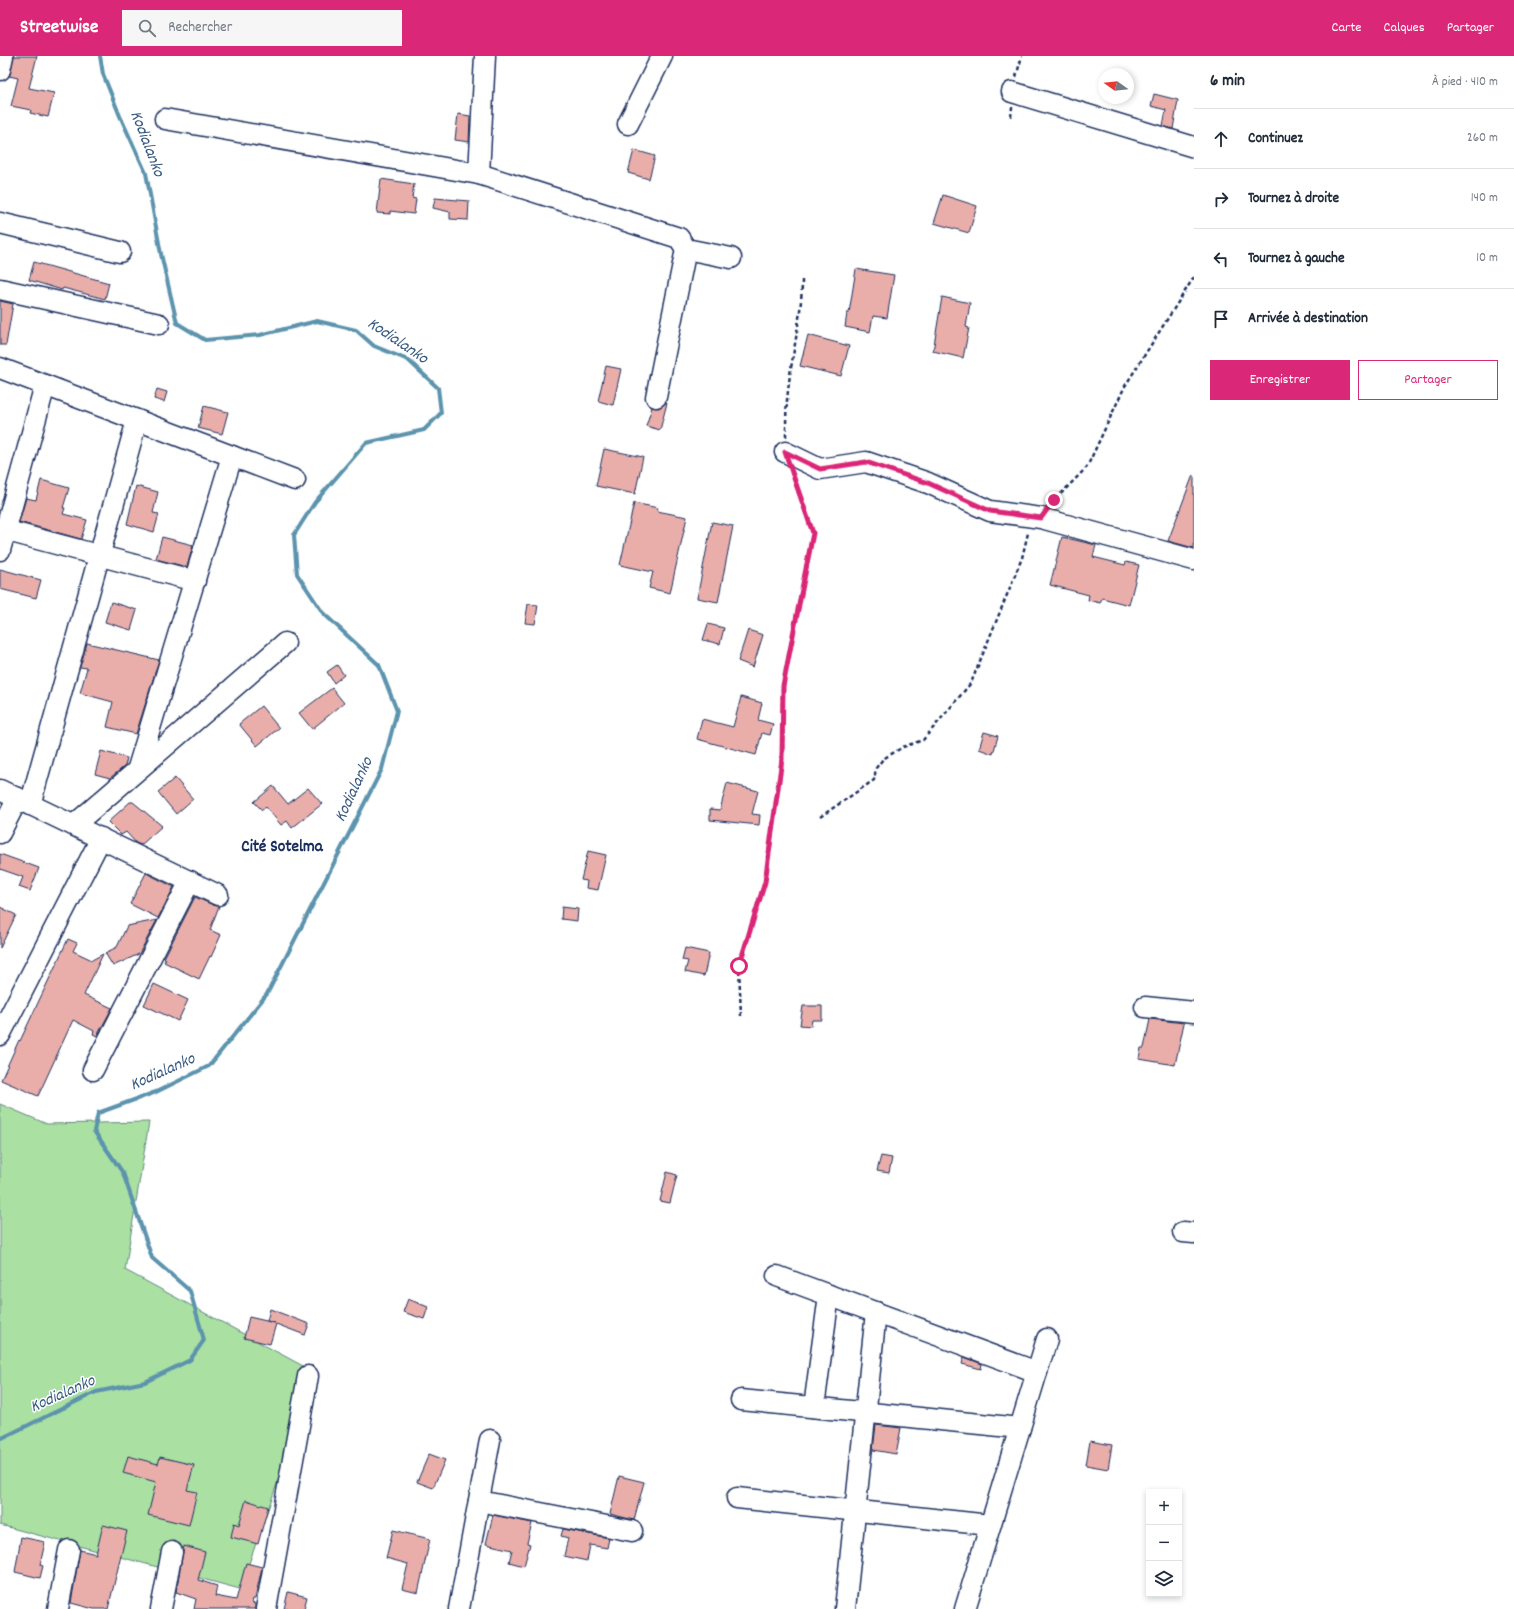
<!DOCTYPE html>
<html lang="fr">
<head>
<meta charset="utf-8">
<style>
  body { margin:0; font-family:Dekko,sans-serif; background:#f6f6f7; color:#1f2937 }
  .controls { position:absolute; right:12px; bottom:12px; display:grid; overflow:hidden; border-radius:0px; box-shadow:0 2px 6px #0003 }
  .controls button { width:36px; height:36px; display:grid; place-items:center; padding:0; border:0; border-bottom:1px solid #e0e1e3; background:#fff; color:#1f2937; font:20px sans-serif }
  .compass { position:absolute; left:1098px; top:12px; width:36px; height:36px; border-radius:50%; background:#fff; box-shadow:0 2px 6px #0003; rotate:285deg }
  .stop { position:absolute; width:12px; height:12px; margin:-9px; border:3px solid #db2777; border-radius:50%; background:#fff }
  .stop.end { background:#db2777; border-color:#fff; box-shadow:0 1px 4px #0008 }
  .list { margin:0; padding:0; list-style:none }
  h2 { display:flex; justify-content:space-between; align-items:center; height:52px; margin:0; padding:0 16px; font-size:17px }
  h2 small { font-size:13px; font-weight:400; color:#747a83 }
  .list li { display:grid; grid-template-columns:26px 1fr auto; gap:12px; align-items:center; box-sizing:border-box; height:60px; padding:0 16px; border-top:1px solid #e0e1e3 }
  .list b { display:block; font-size:15px; white-space:nowrap }
  .list em { font-size:13px; font-style:normal; color:#747a83 }
  .actions { display:flex; gap:8px; padding:12px 16px }
  .actions a { flex:1; padding:9px 0; border:1px solid #db2777; border-radius:0px; text-align:center; font-size:14px; color:#db2777 }
  .actions .main { background:#db2777; color:#fff }
  .icon { flex:none; width:22px; height:22px; fill:none; stroke:currentColor; stroke-width:2; stroke-linecap:round; stroke-linejoin:round }
  .map { position:relative; flex:none; width:1194px; height:1553px; overflow:hidden }
  header { display:flex; align-items:center; gap:24px; box-sizing:border-box; height:56px; padding:0 20px; background:#db2777; color:#fff }
  header strong { font-size:19px }
  nav { display:flex; gap:22px; margin-inline-start:auto; font-size:14px }
  .search { width:280px; height:36px; background:#f6f6f7; display:flex; align-items:center; gap:10px; box-sizing:border-box; padding:0 14px; border-radius:0px; color:#747a83; font-size:15px }
  main { display:flex }
  aside { flex:1; background:#fff }
  .map>svg:first-child { display:block }
  .green { fill:#aae0a2; stroke:#628880 }
  .lines { fill:none; stroke-linecap:round; stroke-linejoin:round }
  .stream { stroke:#5b93ad; stroke-width:4 }
  .building { fill:#e9aeaa; stroke:#1b2f5e }
  .minor-casing { stroke:#1b2f5e; stroke-width:23 }
  .path { stroke:#1b2f5e; stroke-width:2.5; stroke-dasharray:4 3; stroke-linecap:butt }
  .minor { stroke:#fff; stroke-width:20 }
  .route { stroke:#db2777; stroke-width:5 }
  .labels { text-anchor:middle; dominant-baseline:central; stroke-width:3; stroke-linejoin:round; paint-order:stroke }
  .water-label { font-size:17px; font-style:italic; fill:#36597f; stroke:#fff }
  .neighbourhood-label { font-size:17px; font-weight:bold; fill:#1b2f5e; stroke:#fff }
</style>
</head>
<body>
<header>
<strong>Streetwise</strong>
<div class="search"><svg class="icon" aria-label="search" viewBox="0 0 24 24"><circle cx="10" cy="10" r="6"/><path d="M15 15l6 6"/></svg>Rechercher</div>
<nav><a>Carte</a><a>Calques</a><a>Partager</a></nav>
</header>
<main>
<div class="map">
<svg width="1194" height="1553" viewBox="0 0 1194 1553">
  <rect width="100%" height="100%" fill="#fff"/>
  <filter id="ink" filterUnits="userSpaceOnUse"><feTurbulence type="fractalNoise" baseFrequency=".025" numOctaves="2"/><feDisplacementMap in="SourceGraphic" scale="8" xChannelSelector="R" yChannelSelector="G"/><feConvolveMatrix kernelMatrix="1 2 1 2 8 2 1 2 1" color-interpolation-filters="sRGB"/></filter>
  <g filter="url(#ink)">
    <path class="green" d="M0,1048L47,1068L149,1066L125,1214L316,1317L240,1533L0,1469Z"/>
    <g class="lines">
      <path class="stream" d="M0,1383L96,1336L145,1326L190,1304L204,1284L190,1235L152,1202L123,1117L94,1075L98,1057L156,1036L209,1010L267,938L382,713L397,655L379,609L323,557L297,518L294,479L315,446L366,387L424,374L441,357L438,332L408,304L374,290L356,274L317,265L260,279L205,284L177,267L161,198L146,117L120,60L103,18L100,0"/>
    </g>
    <g class="building">
      <path d="M14,0H37L29,32L54,37L48,61L30,57L31,54L11,50L18,22L9,20Z"/>
      <path d="M1154,38L1178,44L1173,73L1163,70L1166,54L1151,50Z"/>
      <path d="M458,58L470,60L469,86L455,84Z"/>
      <path d="M634,94L655,100L649,123L628,117Z"/>
      <path d="M381,123L414,128L412,142L416,143L414,158L390,155V158L377,157Z"/>
      <path d="M943,139L977,150L969,177L934,167Z"/>
      <path d="M435,142L469,145L468,164L450,163V156L433,152Z"/>
      <path d="M34,206L109,227L105,243L63,232L62,234L29,224Z"/>
      <path d="M856,213L894,219L887,262L873,260L870,276L845,271L847,257H849Z"/>
      <path d="M942,241L970,247L966,271L969,272L963,302L933,295Z"/>
      <path d="M0,245L13,248L6,289H0Z"/>
      <path d="M808,279L849,290L841,320L800,310Z"/>
      <path d="M606,310L621,313L613,349L598,345Z"/>
      <path d="M157,333L167,336L164,346L154,343Z"/>
      <path d="M665,347H667L660,374L646,370L652,351L659,352Z"/>
      <path d="M204,350L228,356L222,378L198,372Z"/>
      <path d="M604,393L643,401L635,438L596,430Z"/>
      <path d="M1193,419H1194V492L1168,485Z"/>
      <path d="M41,424L69,432L63,452H65L63,458L87,464L81,483L19,466L26,442L36,444Z"/>
      <path d="M136,430L158,436L153,457L159,458L154,476L127,468Z"/>
      <path d="M634,447L658,452L657,455L687,461L670,537L649,532L653,516L620,509Z"/>
      <path d="M712,466L733,470L718,546L697,542Z"/>
      <path d="M162,481L193,489L187,511L156,503Z"/>
      <path d="M1062,481L1096,489L1093,501L1125,509L1126,506L1139,509L1129,549L1102,542L1100,547L1088,544L1089,539L1050,529Z"/>
      <path d="M0,513L41,524L36,542L0,533Z"/>
      <path d="M111,546L137,554L131,574L105,566Z"/>
      <path d="M528,548L538,549L535,568L525,567Z"/>
      <path d="M708,568L724,572L720,588L703,584Z"/>
      <path d="M748,574L763,579L753,611L738,605Z"/>
      <path d="M87,587L159,604L136,678L107,671L113,646L80,637L87,612L80,611Z"/>
      <path d="M337,609L344,619L334,627L327,616Z"/>
      <path d="M332,632L344,647L312,673L299,657Z"/>
      <path d="M741,641L762,647L758,664L773,668L770,679L762,677L756,699L697,683L702,663L733,671Z"/>
      <path d="M261,650L279,672L257,690L239,668Z"/>
      <path d="M984,676L998,680L993,698L979,693Z"/>
      <path d="M101,695L127,702L125,710L110,722L95,718Z"/>
      <path d="M175,722L193,743L176,758L158,736Z"/>
      <path d="M727,727L758,735L752,758L760,759L759,769L710,764V753L720,754Z"/>
      <path d="M273,730L288,748L308,732L322,748L292,772L287,765L281,769L266,751L262,754L254,746Z"/>
      <path d="M130,746H133L162,770L141,789L136,787L126,776L121,779L108,766Z"/>
      <path d="M588,795L606,799L598,834L586,832L587,825L581,824Z"/>
      <path d="M0,798L39,812L30,835L19,831L23,821L0,813Z"/>
      <path d="M146,817L174,831L158,862L130,848Z"/>
      <path d="M195,841L213,849L219,850L210,874L221,879L211,901L210,900L199,923L164,906L166,903L164,902Z"/>
      <path d="M0,851L16,859L0,892Z"/>
      <path d="M562,851L578,853L577,865L561,863Z"/>
      <path d="M157,864L139,898L113,910L105,897L117,891L127,870Z"/>
      <path d="M68,883L77,887L73,895L92,904L103,898L84,939L112,952L97,980L93,978L94,975L73,964L38,1040L1,1024L19,984L20,985Z"/>
      <path d="M685,892L709,897L704,920L685,916L688,905L682,904Z"/>
      <path d="M154,928L188,944L178,965L144,949Z"/>
      <path d="M803,950H822V964H812L811,970L800,969Z"/>
      <path d="M1150,963L1184,967L1175,1009L1139,1003L1141,992H1144Z"/>
      <path d="M881,1100L892,1102L889,1117L877,1115Z"/>
      <path d="M667,1116L677,1119L670,1147L660,1145Z"/>
      <path d="M408,1243L428,1251L424,1263L403,1256Z"/>
      <path d="M270,1253L309,1268L305,1279L276,1268L270,1288L244,1282L249,1261L275,1267L267,1265Z"/>
      <path d="M964,1301L982,1308L981,1313L962,1308Z"/>
      <path d="M876,1369L901,1372L896,1398L873,1394Z"/>
      <path d="M1090,1385L1112,1389L1108,1413L1086,1409Z"/>
      <path d="M429,1398L445,1404L433,1432L417,1426Z"/>
      <path d="M128,1400L158,1408L160,1401L194,1409L187,1434L197,1436L189,1469L148,1459L156,1426L123,1417Z"/>
      <path d="M619,1420L644,1426L634,1464L610,1458Z"/>
      <path d="M246,1444L268,1451L258,1488L231,1481L234,1467L239,1469Z"/>
      <path d="M493,1459L532,1467L527,1487L530,1488L524,1510L509,1506L512,1494L486,1488Z"/>
      <path d="M103,1469L127,1475L108,1553H94L71,1547L80,1494L96,1498Z"/>
      <path d="M563,1473L609,1482L607,1492L590,1489L587,1505L564,1500L568,1482L561,1480Z"/>
      <path d="M393,1474L430,1483L418,1537L402,1533L408,1508L386,1502Z"/>
      <path d="M21,1481L45,1486L40,1509L43,1510L40,1522L15,1516Z"/>
      <path d="M184,1490L205,1496L198,1524L217,1530L215,1540L236,1544L246,1507L262,1511L255,1543H253L252,1547L255,1548V1553H194L196,1543L176,1536Z"/>
      <path d="M288,1536L307,1541L304,1553H284Z"/>
    </g>
    <g class="lines">
      <g class="minor-casing">
        <g id="minor">
          <path d="M485,0L479,118L679,182L686,193L731,202"/>
          <path d="M0,14L3,0"/>
          <path d="M1012,36L1194,91"/>
          <path d="M165,63L479,118"/>
          <path d="M628,68L662,0"/>
          <path d="M0,167L120,196"/>
          <path d="M0,233L159,268"/>
          <path d="M0,312L295,424"/>
          <path d="M656,341L686,193"/>
          <path d="M785,396L820,413L866,406L928,427L990,455L1041,462L1194,504"/>
          <path d="M0,473L195,525"/>
          <path d="M0,494L45,329"/>
          <path d="M138,712L232,400"/>
          <path d="M0,734L218,839"/>
          <path d="M30,749L137,364"/>
          <path d="M74,769L285,587"/>
          <path d="M0,777L18,742"/>
          <path d="M1145,951L1194,956"/>
          <path d="M0,979L101,782"/>
          <path d="M93,1014L190,825"/>
          <path d="M1183,1176L1194,1177"/>
          <path d="M777,1220L1037,1316"/>
          <path d="M741,1344L1020,1372"/>
          <path d="M814,1351L829,1239"/>
          <path d="M737,1442L990,1469"/>
          <path d="M479,1445L632,1475"/>
          <path d="M58,1553L69,1494"/>
          <path d="M161,1553L172,1496"/>
          <path d="M266,1553L308,1320"/>
          <path d="M459,1553L490,1384"/>
          <path d="M845,1553L876,1256"/>
          <path d="M965,1553L1047,1283"/>
        </g>
      </g>
      <g class="path">
        <path d="M1016,21L1022,0"/>
        <path d="M1011,61L1012,51"/>
        <path d="M786,381C786,366 786,350 788,335C792,297 802,261 802,223"/>
        <path d="M1051,448L1087,411L1125,330L1194,221"/>
        <path d="M820,761L874,724L876,712L883,703L903,691L923,684L971,627L1022,502L1028,477"/>
        <path d="M741,960L739,910L765,826L782,703L783,630L813,477L792,417"/>
      </g>
      <use href="#minor" class="minor"/>
    </g>
  </g>
  <g class="lines" filter="url(#ink)">
    <path class="route" d="M739,910L765,826L782,703L783,630L813,477L785,396L820,413L866,406L928,427L990,455L1041,462L1054,444"/>
  </g>
  <g class="labels">
    <g class="water-label">
      <text transform="translate(146 88) rotate(69)">Kodialanko</text>
      <text transform="translate(397 286) rotate(34)">Kodialanko</text>
      <text transform="translate(355 734) rotate(-65)">Kodialanko</text>
      <text transform="translate(163 1017) rotate(-24)">Kodialanko</text>
      <text transform="translate(63 1339) rotate(-24)">Kodialanko</text>
    </g>
    <g class="neighbourhood-label">
      <text x="282" y="792">Cité Sotelma</text>
    </g>
  </g>
</svg>
<div class="controls">
<button>+</button>
<button>−</button>
<button><svg class="icon" aria-label="layers" viewBox="0 0 24 24"><path d="M12 4l9 5-9 5-9-5zM3 14l9 5 9-5"/></svg></button>
</div>
<svg class="compass" viewBox="-18 -18 36 36"><path d="M0-13l5 13h-10z" fill="#e53935"/><path d="M0 13l5-13h-10z" fill="#747a83"/></svg>
<div class="stop" style="left:739px;top:910px"></div>
<div class="stop end" style="left:1054px;top:444px"></div>
</div>
<aside>
<h2>6 min<small>À pied · 410 m</small></h2>
<ul class="list">
<li><svg class="icon" aria-label="ahead" viewBox="0 0 24 24"><path d="M12 20V5M6 11l6-6 6 6"/></svg><div><b>Continuez</b></div><em>260 m</em></li>
<li><svg class="icon" aria-label="right" viewBox="0 0 24 24"><path d="M7 20v-9h11M14 6l5 5-5 5"/></svg><div><b>Tournez à droite</b></div><em>140 m</em></li>
<li><svg class="icon" aria-label="left" viewBox="0 0 24 24"><path d="M17 20v-9H6M10 6l-5 5 5 5"/></svg><div><b>Tournez à gauche</b></div><em>10 m</em></li>
<li><svg class="icon" aria-label="arrive" viewBox="0 0 24 24"><path d="M6 21V4h12l-3 4 3 4H6"/></svg><div><b>Arrivée à destination</b></div></li>
</ul>
<div class="actions"><a class="main">Enregistrer</a><a>Partager</a></div>
</aside>
</main>
</body>
</html>
